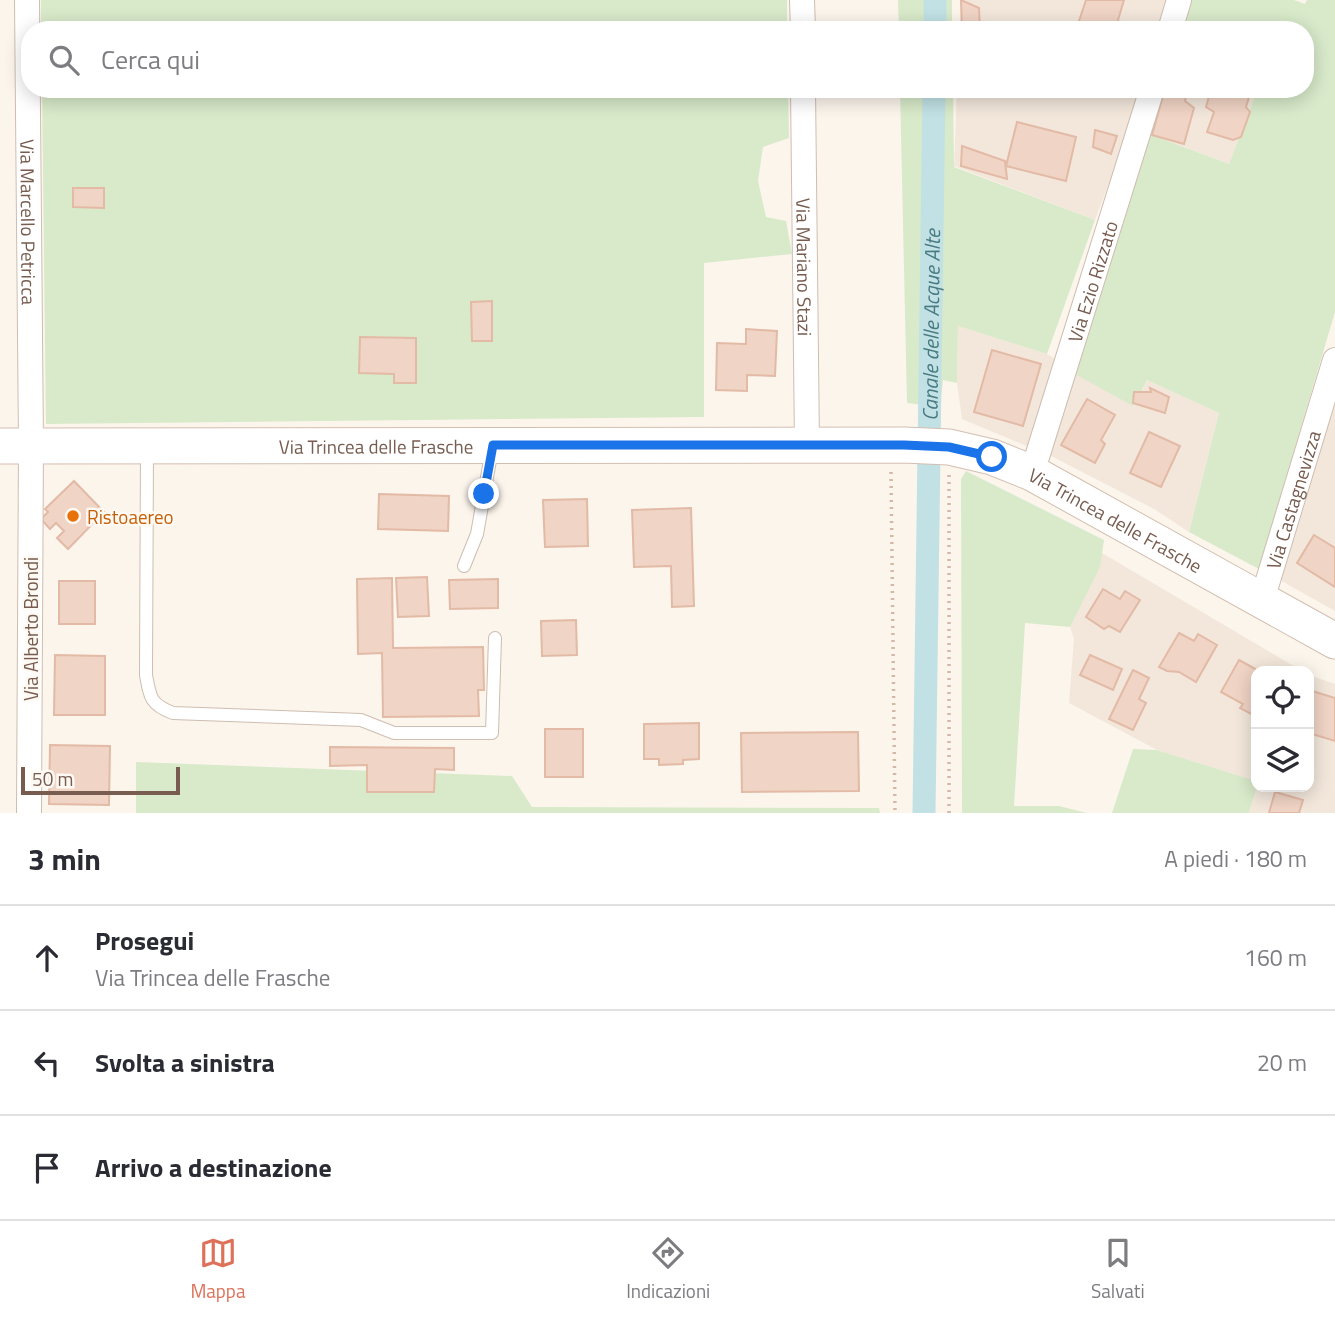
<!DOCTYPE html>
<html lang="it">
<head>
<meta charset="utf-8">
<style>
  body { margin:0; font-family:"Titillium Web",sans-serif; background:#f2f2f3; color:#2b2b33 }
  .controls { position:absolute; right:21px; bottom:21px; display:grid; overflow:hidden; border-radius:14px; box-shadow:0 4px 18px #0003 }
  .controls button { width:63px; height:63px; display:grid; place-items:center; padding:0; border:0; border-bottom:2px solid #e1e1e2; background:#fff; color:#2b2b33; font:35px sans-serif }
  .scale { position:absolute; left:21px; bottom:18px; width:159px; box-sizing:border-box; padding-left:7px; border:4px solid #775c4f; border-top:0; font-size:19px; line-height:24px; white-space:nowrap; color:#775c4f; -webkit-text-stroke:5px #fef9f3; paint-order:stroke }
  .stop { position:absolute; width:21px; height:21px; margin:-16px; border:5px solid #1a73e8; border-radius:50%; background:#fff }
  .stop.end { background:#1a73e8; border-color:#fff; box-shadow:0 2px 7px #0008 }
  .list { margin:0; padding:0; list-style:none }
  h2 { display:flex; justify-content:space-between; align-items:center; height:91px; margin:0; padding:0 28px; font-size:30px }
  h2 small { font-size:23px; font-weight:400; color:#7c7c81 }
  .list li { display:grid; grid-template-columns:46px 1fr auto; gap:21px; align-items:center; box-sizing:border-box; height:105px; padding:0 28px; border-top:2px solid #e1e1e2 }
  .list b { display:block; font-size:26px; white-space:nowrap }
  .list p { margin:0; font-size:23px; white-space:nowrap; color:#7c7c81 }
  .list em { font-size:23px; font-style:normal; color:#7c7c81 }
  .icon { flex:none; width:38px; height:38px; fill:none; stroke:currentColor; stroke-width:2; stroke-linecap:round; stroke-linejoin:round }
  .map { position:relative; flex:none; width:1335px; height:813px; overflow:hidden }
  .search { position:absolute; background:#fff; box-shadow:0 4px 18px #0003; left:21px; right:21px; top:21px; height:77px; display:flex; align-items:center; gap:18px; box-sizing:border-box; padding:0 24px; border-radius:28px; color:#7c7c81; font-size:26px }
  .sheet { height:406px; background:#fff }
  nav { display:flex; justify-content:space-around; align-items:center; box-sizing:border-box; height:98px; border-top:2px solid #e1e1e2; background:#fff; font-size:19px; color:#7c7c81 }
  nav a { display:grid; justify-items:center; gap:4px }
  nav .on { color:#de7159 }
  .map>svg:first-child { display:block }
  .residential { fill:#f3e7db }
  .green { fill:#d8eaca }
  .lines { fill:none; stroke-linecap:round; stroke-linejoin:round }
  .canal { stroke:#c1e1e5; stroke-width:23 }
  .building { fill:#f0d4c5; stroke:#e2baa6; stroke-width:2 }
  .lane-casing { stroke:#cebdb1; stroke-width:14 }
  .street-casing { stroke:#cebdb1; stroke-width:26 }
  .secondary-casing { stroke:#d3bfb1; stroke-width:37 }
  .path { stroke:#d5b7a7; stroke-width:3.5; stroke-dasharray:2 5; stroke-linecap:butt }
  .lane { stroke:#fff; stroke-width:12 }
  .street { stroke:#fff; stroke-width:24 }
  .secondary { stroke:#fff; stroke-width:35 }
  .route { stroke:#1a73e8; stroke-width:9 }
  .food-dot { fill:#e8710a; stroke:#fef9f3; stroke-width:2.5 }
  .labels { text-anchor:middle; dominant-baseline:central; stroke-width:5; stroke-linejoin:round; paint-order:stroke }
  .street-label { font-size:19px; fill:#775c4f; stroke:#fef9f3 }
  .food-label { font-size:19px; fill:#c56008; stroke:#fef9f3; text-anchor:start }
  .water-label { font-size:21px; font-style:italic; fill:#477a81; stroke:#fef9f3 }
</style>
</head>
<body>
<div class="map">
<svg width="1335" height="813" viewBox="0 0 1335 813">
  <rect width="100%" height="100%" fill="#fcf5ec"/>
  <g class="residential">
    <path d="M961,0H1181L1170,30H960Z"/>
    <path d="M957,89H1237L1255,96L1229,164L1130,127L1095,220L954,166Z"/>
    <path d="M958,326L1047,354L1133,406L1147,380L1219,413L1189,532L1154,509L1053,457L962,419L957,383Z"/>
    <path d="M1335,380V611L1278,579Z"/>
    <path d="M1102,553L1302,671H1256V781L1157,750L1069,703L1074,639L1070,627Z"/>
    <path d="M1309,675L1335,684V813H1249L1257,787H1309Z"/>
  </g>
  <g class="green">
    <rect x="41" y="0" width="746" height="30"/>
    <path d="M898,0H952V30H899Z"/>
    <path d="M1181,0H1294L1305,4L1307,0H1335V312L1259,569L1189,532L1219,413L1147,380L1133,406L1075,374L1130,127L1229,164L1255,96L1237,89H1305V30H1170Z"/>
    <path d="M42,89H788L789,138L763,147L758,181L766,217L786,221L792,254L704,263V417L46,424Z"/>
    <path d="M900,89H953L954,167L1095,220L1047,354L958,326L957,383L943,380L940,407L907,403Z"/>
    <path d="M966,471L1104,540L1100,567L1070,627L1025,623L1014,806H1059L1087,813H962L961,479Z"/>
    <path d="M1133,749L1157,750L1256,781L1257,787L1249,813H1112Z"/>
    <path d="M136,762L512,776L532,807L879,808L880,813H136Z"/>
  </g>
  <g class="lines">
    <g class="canal">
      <path d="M935,30V0"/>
      <path id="s1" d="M924,813L934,89"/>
    </g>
  </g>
  <g class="building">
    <path d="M961,0L979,8L980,30H962Z"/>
    <path d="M1086,0H1124L1115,30H1098L1078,24Z"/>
    <path d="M1165,89L1187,91L1185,101L1194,108L1184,144L1152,135Z"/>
    <path d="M1211,89H1222L1249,97L1246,107L1250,112L1241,137L1233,140L1207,132L1214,112L1206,107Z"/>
    <path d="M1017,122L1076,137L1066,181L1006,166Z"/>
    <path d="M1095,130L1117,136L1111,154L1093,147Z"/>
    <path d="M962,146L1005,161L1007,179L961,166Z"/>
    <path d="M73,188H104V208L73,207Z"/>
    <path d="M492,301V341H472L471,302Z"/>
    <path d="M746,329L777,331L775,376L747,375V391L716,390L717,343L746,344Z"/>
    <path d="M360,337L416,338V383H394V374L359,373Z"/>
    <path d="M992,350L1041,364L1023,426L974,412Z"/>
    <path d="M1150,388L1169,397L1165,413L1133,403L1134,392H1151Z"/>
    <path d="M1087,399L1115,415L1101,440L1105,444L1095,463L1061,445Z"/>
    <path d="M1149,432L1180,446L1161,487L1130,473Z"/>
    <path d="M74,481L104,512L68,549L57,538L64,531L56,523L50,529L41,519L48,512L45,509Z"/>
    <path d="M379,494L449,496L448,531L378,529Z"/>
    <path d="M587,499L588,546L545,547L543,500Z"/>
    <path d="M691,508L694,606L672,607L671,566L634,567L632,510Z"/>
    <path d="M1314,535L1335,548V587L1297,563Z"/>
    <path d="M427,577L429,616L398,617L396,578Z"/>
    <path d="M392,578L393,648L483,647L484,690H478L479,716L383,717L382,653L358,654L357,579Z"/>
    <path d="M498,579V608L450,609L449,580Z"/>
    <rect x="59" y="581" width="36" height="43"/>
    <path d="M1103,589L1120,599L1125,591L1140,600L1120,632L1109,626L1104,629L1086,617Z"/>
    <path d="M576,620L577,655L542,656L541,621Z"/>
    <path d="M1179,633L1194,641L1198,634L1217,645L1196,682L1179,672L1167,671L1159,667Z"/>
    <path d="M55,655L105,656V715H54Z"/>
    <path d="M1090,655L1122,669L1113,690L1080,675Z"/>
    <path d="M1239,660L1259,671H1256V710L1253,715L1240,708L1243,704L1221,692Z"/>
    <path d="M1133,670L1149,678L1139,699L1146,703L1133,730L1109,719Z"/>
    <path d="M1309,690L1335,698V741L1309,733Z"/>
    <path d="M699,723V759L683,760V764L659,765V759H644V724Z"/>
    <rect x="545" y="729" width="38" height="48"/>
    <path d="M858,732L859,791L742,792L741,733Z"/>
    <path d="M50,745L110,746L109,805L49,804Z"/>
    <path d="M330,747L454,748V770L435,769L434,792H367V765L330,766Z"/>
    <path d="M1275,792L1303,800L1299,813H1269Z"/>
  </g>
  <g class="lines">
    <g class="lane-casing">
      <g id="lane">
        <path d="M147,449L146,675C150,698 151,705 173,713L361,720L394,733H492L495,638"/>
        <path d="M464,566L477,534L492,449"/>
      </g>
    </g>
    <g class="street-casing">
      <g id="street">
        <path id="s2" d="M27,0L31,446L29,813"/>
        <path d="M802,0L803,30"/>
        <path d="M1170,30L1179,0"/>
        <path id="s3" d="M803,89L807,445"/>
        <path id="s4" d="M1032,473L1152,89"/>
        <path id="s5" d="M1262,600L1335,360"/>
      </g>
    </g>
    <g class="secondary-casing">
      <g id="secondary">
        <path id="s6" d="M0,446L904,445L949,447L992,457L1032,473L1335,641"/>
      </g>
    </g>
    <g class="path">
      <path d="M891,472L895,813"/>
      <path d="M949,813V474"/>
    </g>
    <use href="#lane" class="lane"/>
    <use href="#street" class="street"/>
    <use href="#secondary" class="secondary"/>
  </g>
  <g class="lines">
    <path class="route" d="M484,494L493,445H904L949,447L992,457"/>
  </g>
  <circle class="food-dot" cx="73" cy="516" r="7"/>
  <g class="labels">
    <g class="street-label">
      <text stroke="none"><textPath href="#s2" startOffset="222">Via Marcello Petricca</textPath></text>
      <text stroke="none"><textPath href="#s3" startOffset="178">Via Mariano Stazi</textPath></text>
      <text stroke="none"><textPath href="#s4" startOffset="201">Via Ezio Rizzato</textPath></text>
      <text stroke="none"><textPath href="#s6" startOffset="376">Via Trincea delle Frasche</textPath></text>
      <text stroke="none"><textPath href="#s5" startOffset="105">Via Castagnevizza</textPath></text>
      <text stroke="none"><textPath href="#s6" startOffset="1132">Via Trincea delle Frasche</textPath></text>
      <text transform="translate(30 629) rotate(-90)">Via Alberto Brondi</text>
    </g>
    <g class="food-label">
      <text x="87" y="516">Ristoaereo</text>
    </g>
    <g class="water-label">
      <text stroke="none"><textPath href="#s1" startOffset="488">Canale delle Acque Alte</textPath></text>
    </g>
  </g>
</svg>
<div class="controls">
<button><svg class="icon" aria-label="locate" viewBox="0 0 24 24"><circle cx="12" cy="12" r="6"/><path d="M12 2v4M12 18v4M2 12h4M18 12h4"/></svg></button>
<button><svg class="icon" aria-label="layers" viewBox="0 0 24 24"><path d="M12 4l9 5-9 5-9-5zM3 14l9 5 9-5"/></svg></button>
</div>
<div class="scale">50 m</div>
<div class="stop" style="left:992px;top:457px"></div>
<div class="stop end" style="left:484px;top:494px"></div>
<div class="search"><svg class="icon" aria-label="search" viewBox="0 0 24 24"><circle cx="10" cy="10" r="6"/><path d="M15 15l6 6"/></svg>Cerca qui</div>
</div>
<section class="sheet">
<h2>3 min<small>A piedi · 180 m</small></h2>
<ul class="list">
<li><svg class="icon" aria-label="ahead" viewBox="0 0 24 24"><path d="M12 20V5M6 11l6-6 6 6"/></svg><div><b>Prosegui</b><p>Via Trincea delle Frasche</p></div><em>160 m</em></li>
<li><svg class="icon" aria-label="left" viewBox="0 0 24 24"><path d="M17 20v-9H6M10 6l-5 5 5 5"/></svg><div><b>Svolta a sinistra</b></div><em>20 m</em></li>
<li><svg class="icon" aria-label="arrive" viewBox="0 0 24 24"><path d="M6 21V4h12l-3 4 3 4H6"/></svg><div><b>Arrivo a destinazione</b></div></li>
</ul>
</section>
<nav>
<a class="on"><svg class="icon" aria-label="map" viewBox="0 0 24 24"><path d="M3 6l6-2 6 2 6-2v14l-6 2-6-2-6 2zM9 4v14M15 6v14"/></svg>Mappa</a>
<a><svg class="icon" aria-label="directions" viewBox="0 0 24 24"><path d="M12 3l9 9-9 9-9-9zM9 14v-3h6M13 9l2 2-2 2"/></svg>Indicazioni</a>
<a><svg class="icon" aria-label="saved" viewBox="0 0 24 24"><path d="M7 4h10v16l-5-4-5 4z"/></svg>Salvati</a>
</nav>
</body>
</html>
